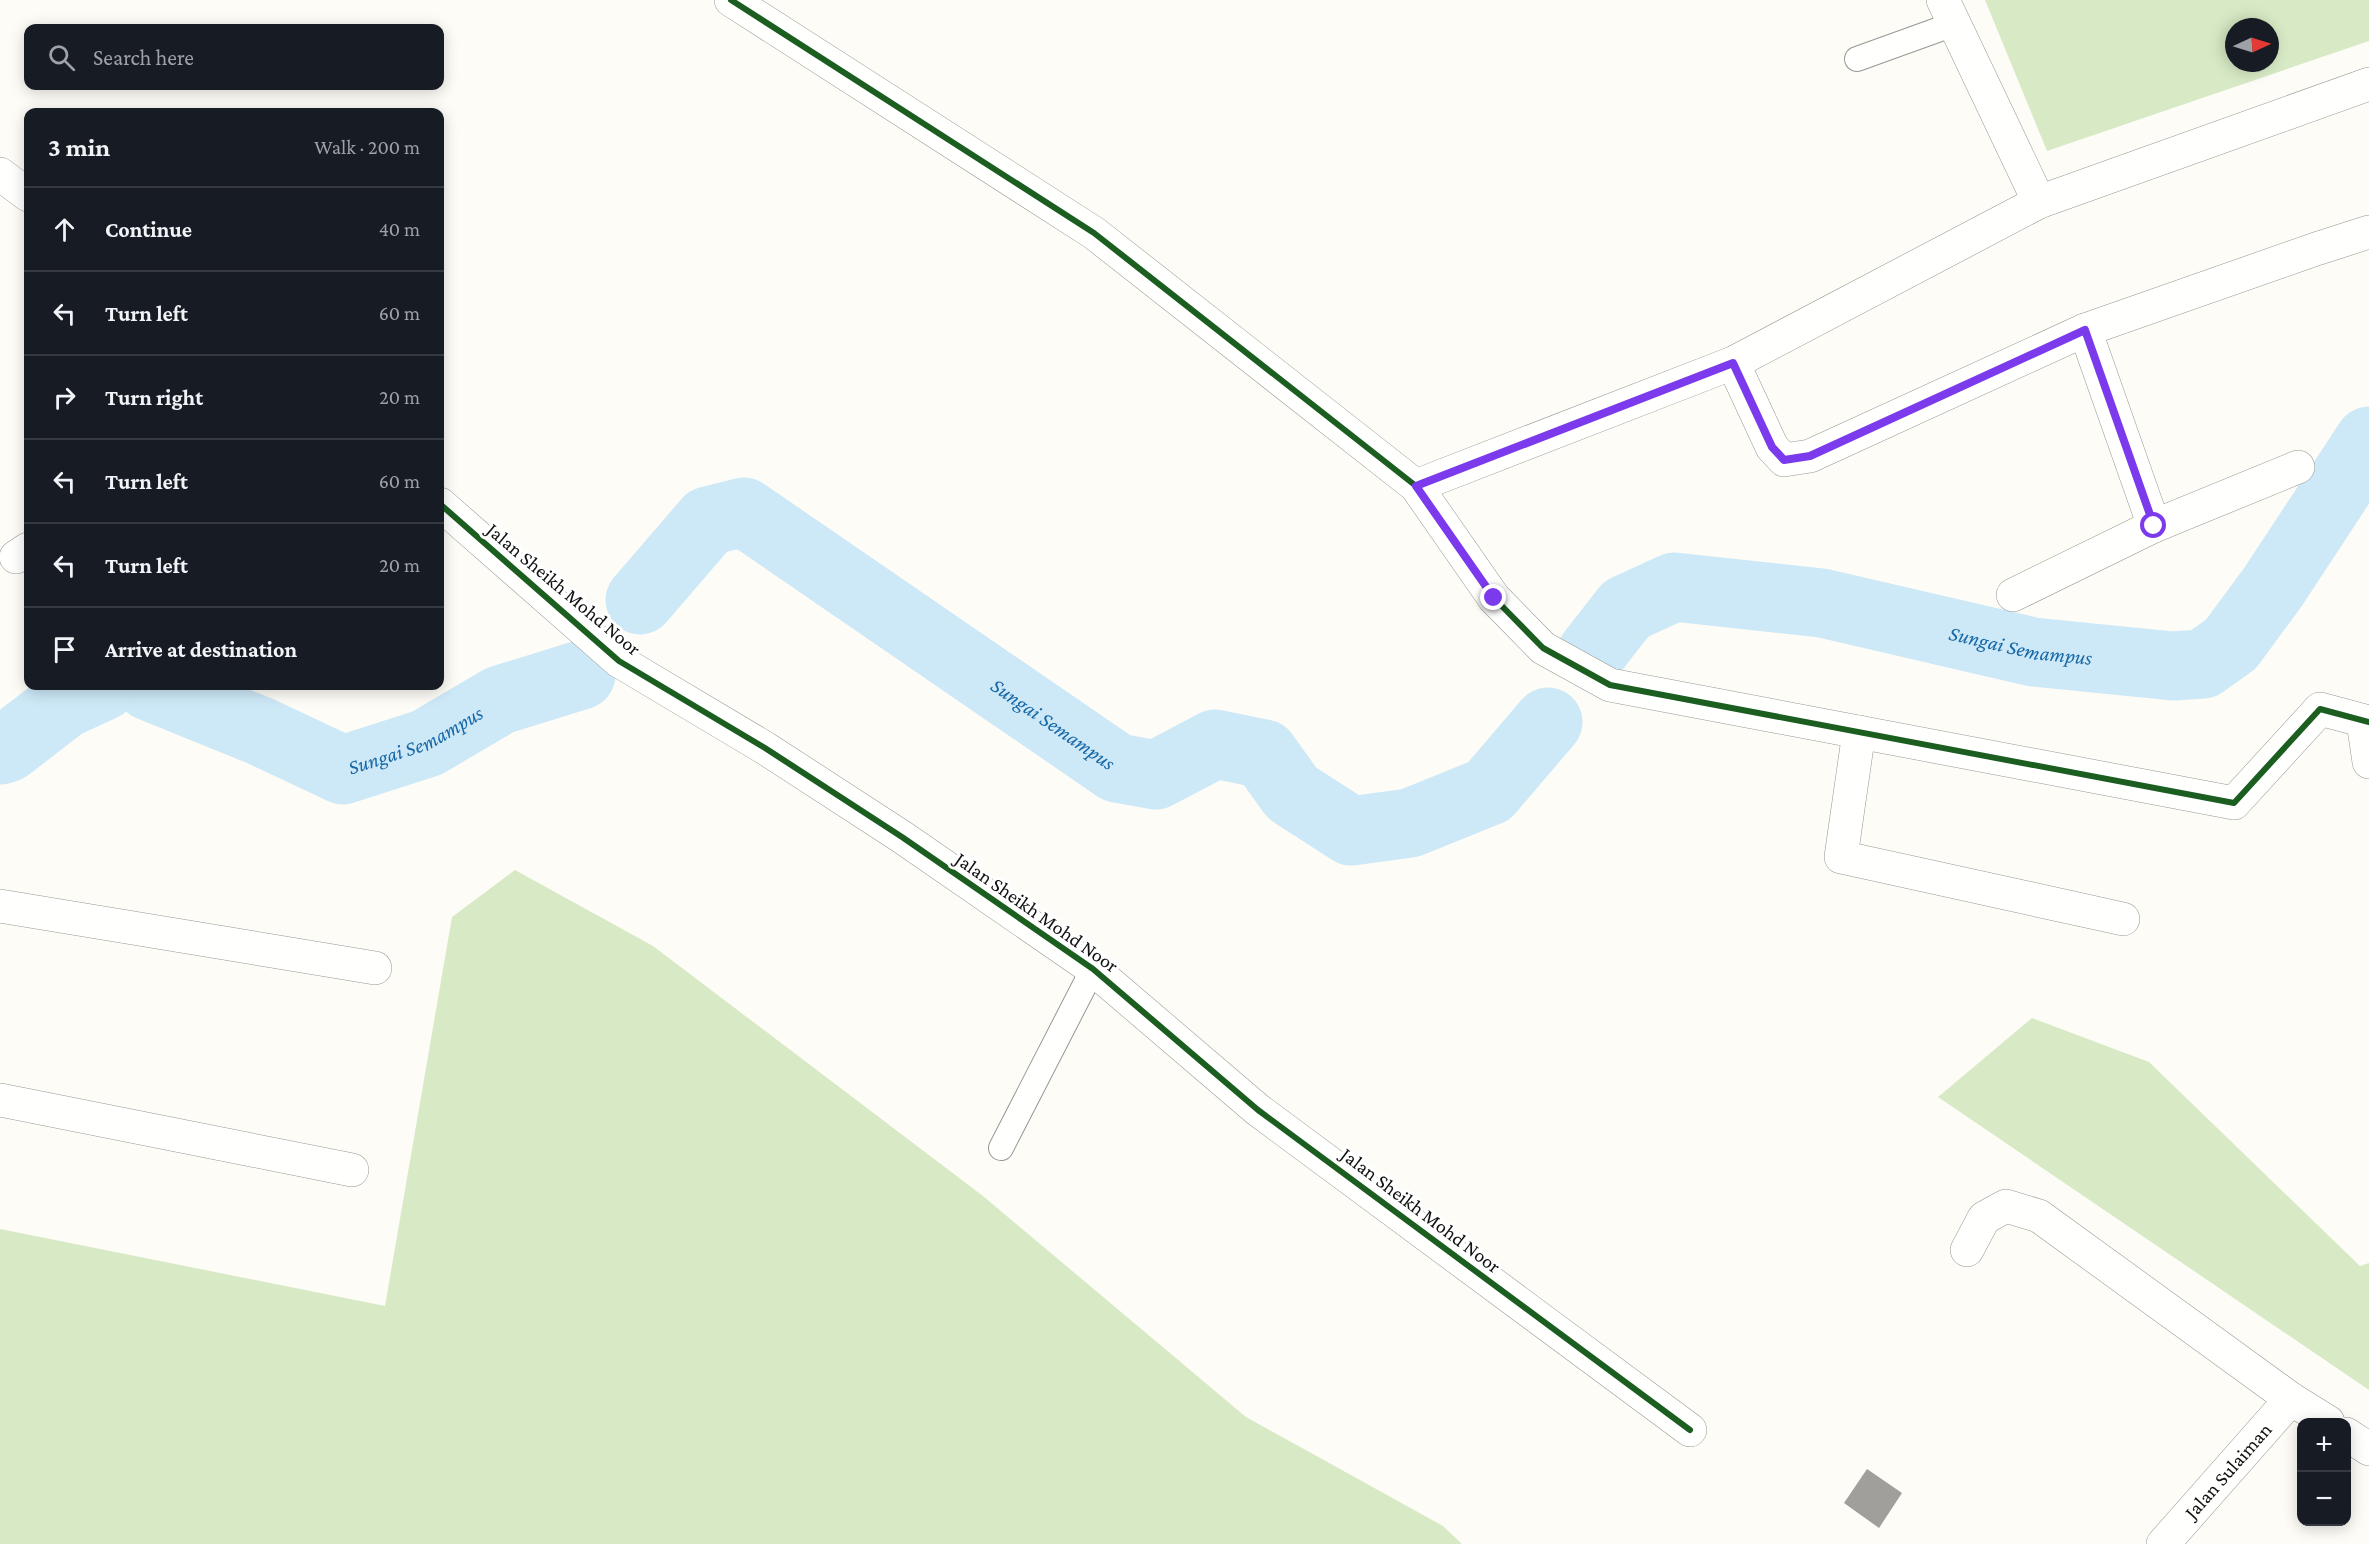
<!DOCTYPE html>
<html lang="en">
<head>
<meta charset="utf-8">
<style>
  body { margin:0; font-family:"Crimson Pro",serif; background:#20242c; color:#f1f3f6 }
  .controls { position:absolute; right:18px; bottom:18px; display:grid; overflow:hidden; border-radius:12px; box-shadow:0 3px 15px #0003 }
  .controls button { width:54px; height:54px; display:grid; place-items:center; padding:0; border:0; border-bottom:2px solid #363941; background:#171b24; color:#f1f3f6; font:30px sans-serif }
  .compass { position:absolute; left:2225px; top:18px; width:54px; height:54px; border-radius:50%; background:#171b24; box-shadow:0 3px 15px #0003; rotate:86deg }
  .stop { position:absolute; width:18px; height:18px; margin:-14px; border:4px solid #7c3aed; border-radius:50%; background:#fff }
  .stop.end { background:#7c3aed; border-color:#fff; box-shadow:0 2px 6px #0008 }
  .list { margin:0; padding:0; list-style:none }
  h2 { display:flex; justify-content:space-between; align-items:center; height:78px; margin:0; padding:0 24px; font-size:26px }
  h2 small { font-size:20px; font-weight:400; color:#9ea1a6 }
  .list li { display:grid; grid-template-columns:39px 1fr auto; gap:18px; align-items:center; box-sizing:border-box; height:84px; padding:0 24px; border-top:2px solid #363941 }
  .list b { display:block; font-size:22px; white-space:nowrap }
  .list em { font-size:20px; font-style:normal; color:#9ea1a6 }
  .icon { flex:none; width:33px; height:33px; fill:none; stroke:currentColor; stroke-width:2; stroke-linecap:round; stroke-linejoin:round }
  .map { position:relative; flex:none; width:2369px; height:1544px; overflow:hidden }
  .search { position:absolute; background:#171b24; box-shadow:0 3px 15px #0003; left:24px; top:24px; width:420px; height:66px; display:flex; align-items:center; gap:15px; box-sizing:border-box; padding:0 21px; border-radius:12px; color:#9ea1a6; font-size:22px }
  .panel { position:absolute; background:#171b24; box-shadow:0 3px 15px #0003; left:24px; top:108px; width:420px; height:582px; border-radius:12px }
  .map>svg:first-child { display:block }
  .forest { fill:#d8eac5; fill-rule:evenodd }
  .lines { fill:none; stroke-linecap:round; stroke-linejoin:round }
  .river { stroke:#cde8f7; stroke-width:69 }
  .building { fill:#a19f9c }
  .service-casing { stroke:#979795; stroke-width:26 }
  .minor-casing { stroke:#979795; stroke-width:34 }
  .service { stroke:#fffffe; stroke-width:24 }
  .minor { stroke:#fffffe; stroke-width:33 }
  .cycleway-casing { stroke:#fff; stroke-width:10 }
  .cycleway { stroke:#1b5e20; stroke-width:6 }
  .route { stroke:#7c3aed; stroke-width:8 }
  .labels { text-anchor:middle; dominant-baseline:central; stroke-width:6; stroke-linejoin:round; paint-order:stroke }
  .street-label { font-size:20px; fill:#111; stroke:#fff }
  .water-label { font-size:21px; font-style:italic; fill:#1768a6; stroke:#fff }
</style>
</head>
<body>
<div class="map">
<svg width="2369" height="1544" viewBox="0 0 2369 1544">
  <rect width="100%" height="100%" fill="#fdfcf7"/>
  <g class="forest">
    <path d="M1985,0H2369V41L2047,151ZM2234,27H2270V63H2234Z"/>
    <path d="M515,870L653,946L983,1196L1246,1417L1443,1526L1462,1544H0V1229L385,1306L452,917Z"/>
    <path d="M2032,1018L2149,1062L2360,1266L2369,1263V1390L1938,1097Z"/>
  </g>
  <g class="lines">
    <g class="river">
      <path id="s1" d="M640,600L708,521L744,512L1117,768L1156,775L1215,744L1264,754L1292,793L1351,831L1410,823L1489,791L1548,722"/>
      <path id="s2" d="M1591,654L1626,609L1674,587L1822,603L2033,652L2173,666L2203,664L2231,644L2273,587L2369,441"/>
      <path id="s3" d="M149,686L260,731L343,770L427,743L500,700L581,675"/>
      <path d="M0,750L7,748L64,704L103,686"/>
    </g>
  </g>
  <path class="building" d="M1867,1469L1902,1493L1879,1528L1844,1503Z"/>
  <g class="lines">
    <g class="service-casing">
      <g id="service">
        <path d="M1857,59L1954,24"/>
        <path d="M1001,1148L1093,969"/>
      </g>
    </g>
    <g class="minor-casing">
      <g id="minor">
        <path d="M731,0L1094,233L1416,486L1494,598L1543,648L1610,685L2234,803L2320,709L2369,722"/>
        <path d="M1943,0L2039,202"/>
        <path d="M0,174L28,195"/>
        <path d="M2085,330L2154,526"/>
        <path d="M1733,363L1772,447L1784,460L1810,456L2085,330L2316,249L2369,232"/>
        <path d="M1416,486L1733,363L2039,202L2369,84"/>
        <path d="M440,504L619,661L765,748L902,837L1093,969L1258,1110L1690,1430"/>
        <path d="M16,557L28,549"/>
        <path d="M2013,595L2154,526L2298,467"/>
        <path d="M2363,721L2369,762"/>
        <path d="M1859,732L1841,857L2123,919"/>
        <path d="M0,906L375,968"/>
        <path d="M0,1100L352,1170"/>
        <path d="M1967,1250L1984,1218L2006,1206L2039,1216L2291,1399L2328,1422"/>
        <path d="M2346,1434L2369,1449"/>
        <path id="s4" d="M2163,1544L2291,1399"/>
      </g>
    </g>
    <use href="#service" class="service"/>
    <use href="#minor" class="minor"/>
    <g class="cycleway-casing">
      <g id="cycleway">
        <path d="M731,0L1094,233L1416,486L1494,598L1543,648L1610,685L2234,803L2320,709L2369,722"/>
        <path d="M440,504L619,661L765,748L902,837L1093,969L1258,1110L1690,1430"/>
      </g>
    </g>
    <use href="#cycleway" class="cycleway"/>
  </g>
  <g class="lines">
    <path class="route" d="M1494,598L1416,486L1733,363L1772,447L1784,460L1810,456L2085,330L2154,526"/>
  </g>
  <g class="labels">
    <g class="street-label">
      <text transform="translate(564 589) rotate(40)">Jalan Sheikh Mohd Noor</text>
      <text transform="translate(1037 912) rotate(35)">Jalan Sheikh Mohd Noor</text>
      <text transform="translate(1421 1210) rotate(37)">Jalan Sheikh Mohd Noor</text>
      <text stroke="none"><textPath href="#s4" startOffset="98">Jalan Sulaiman</textPath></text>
    </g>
    <g class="water-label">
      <text stroke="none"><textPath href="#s2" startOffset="462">Sungai Semampus</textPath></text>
      <text stroke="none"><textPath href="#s1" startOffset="516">Sungai Semampus</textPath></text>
      <text stroke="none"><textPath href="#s3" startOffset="290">Sungai Semampus</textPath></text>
    </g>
  </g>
</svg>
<div class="controls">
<button>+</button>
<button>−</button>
</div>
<svg class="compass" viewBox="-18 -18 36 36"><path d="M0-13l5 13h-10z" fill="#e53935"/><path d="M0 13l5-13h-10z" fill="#9ea1a6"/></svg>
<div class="stop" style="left:2154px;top:526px"></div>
<div class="stop end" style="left:1494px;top:598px"></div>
<div class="search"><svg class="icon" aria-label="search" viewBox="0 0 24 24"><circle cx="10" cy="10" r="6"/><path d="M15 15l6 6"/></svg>Search here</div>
<section class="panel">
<h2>3 min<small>Walk · 200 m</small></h2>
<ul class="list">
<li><svg class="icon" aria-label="ahead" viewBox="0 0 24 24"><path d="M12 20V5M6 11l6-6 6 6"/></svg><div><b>Continue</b></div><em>40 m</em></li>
<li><svg class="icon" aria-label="left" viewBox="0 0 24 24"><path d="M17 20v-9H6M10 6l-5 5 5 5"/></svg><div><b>Turn left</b></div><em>60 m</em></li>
<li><svg class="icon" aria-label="right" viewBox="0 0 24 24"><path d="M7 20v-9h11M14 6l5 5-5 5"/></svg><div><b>Turn right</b></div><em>20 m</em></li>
<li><svg class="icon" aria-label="left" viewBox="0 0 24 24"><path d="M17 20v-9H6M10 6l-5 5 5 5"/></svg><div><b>Turn left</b></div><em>60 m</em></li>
<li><svg class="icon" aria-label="left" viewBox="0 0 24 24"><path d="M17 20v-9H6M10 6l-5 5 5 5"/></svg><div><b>Turn left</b></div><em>20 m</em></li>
<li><svg class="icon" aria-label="arrive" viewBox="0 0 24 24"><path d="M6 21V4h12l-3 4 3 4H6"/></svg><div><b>Arrive at destination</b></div></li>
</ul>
</section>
</div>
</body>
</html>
